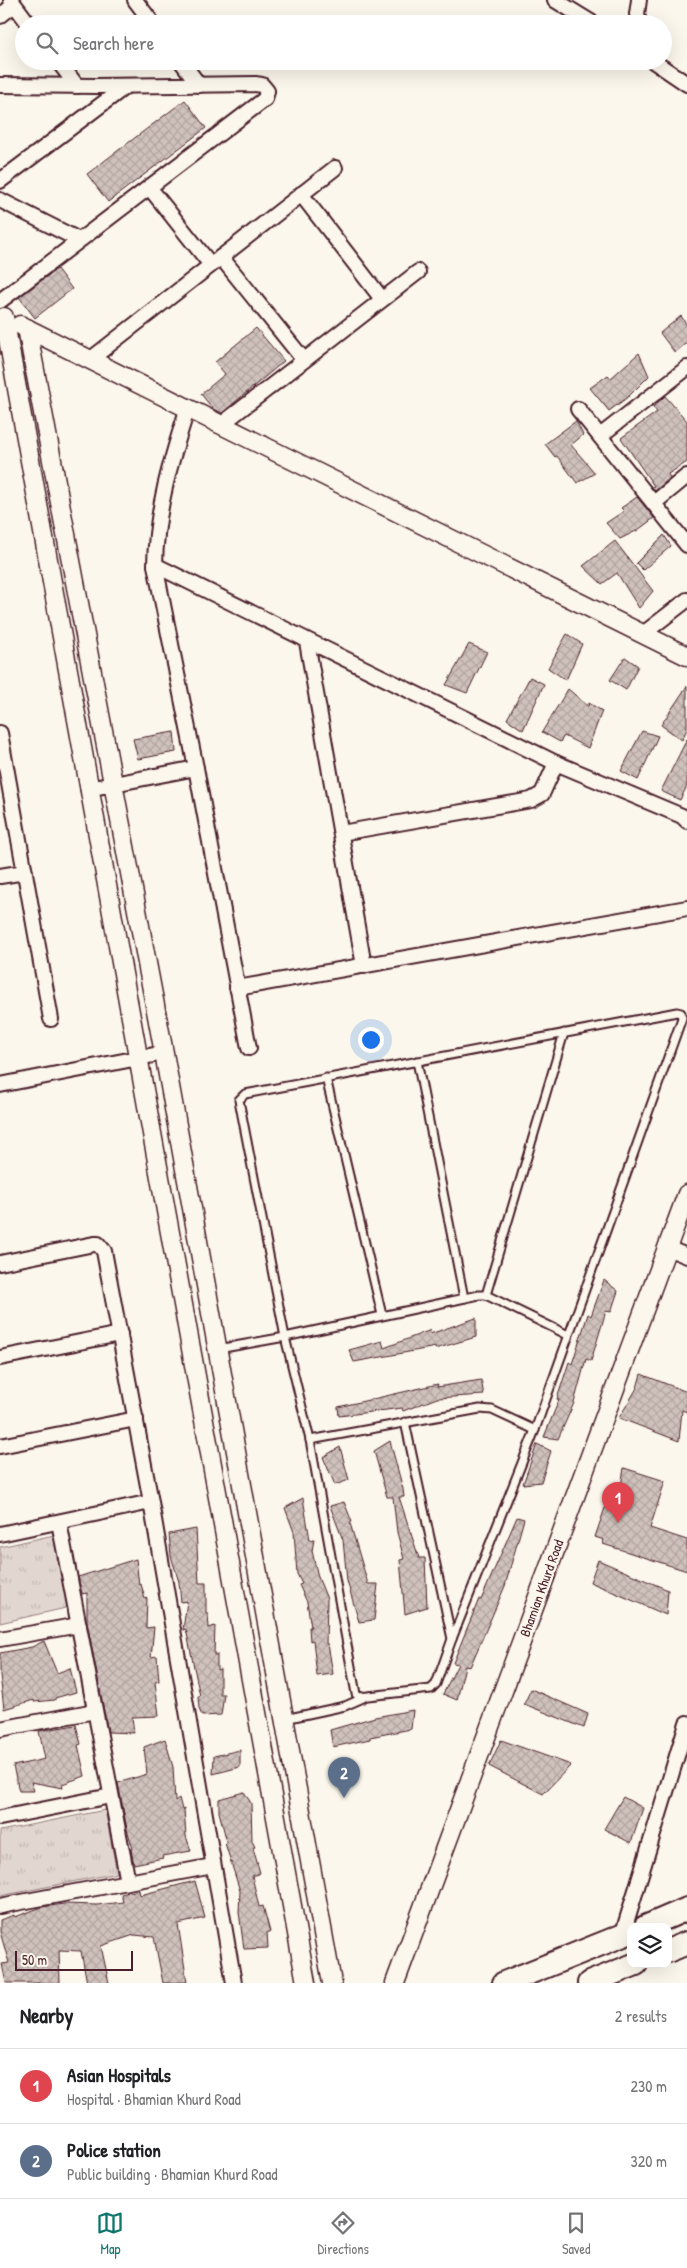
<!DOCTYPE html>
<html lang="en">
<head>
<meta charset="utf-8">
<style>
  body { margin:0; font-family:"Patrick Hand",sans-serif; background:#f2f2f2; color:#202124 }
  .controls { position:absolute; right:15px; bottom:15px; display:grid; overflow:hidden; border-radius:10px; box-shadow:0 5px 20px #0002 }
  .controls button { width:45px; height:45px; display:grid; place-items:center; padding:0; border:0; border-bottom:1px solid #e0e0e0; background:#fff; color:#202124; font:25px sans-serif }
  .scale { position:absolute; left:15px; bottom:12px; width:118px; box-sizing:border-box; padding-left:5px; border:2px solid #4a1f2b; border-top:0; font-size:14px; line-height:18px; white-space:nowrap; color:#4a1f2b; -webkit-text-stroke:4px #fbf7ec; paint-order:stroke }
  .you { position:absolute; left:370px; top:1039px; width:18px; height:18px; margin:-12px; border:4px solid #fff; border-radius:50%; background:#1a73e8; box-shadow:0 0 0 8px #1a73e833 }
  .badge { display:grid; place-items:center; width:32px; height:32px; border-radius:50%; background:#0f766e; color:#fff; font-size:16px; font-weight:700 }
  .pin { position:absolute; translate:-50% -41px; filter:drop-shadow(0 1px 2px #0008) }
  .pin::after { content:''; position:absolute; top:26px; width:18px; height:15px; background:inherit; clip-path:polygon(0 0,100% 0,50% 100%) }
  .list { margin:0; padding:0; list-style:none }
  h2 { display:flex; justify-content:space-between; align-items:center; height:65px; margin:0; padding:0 20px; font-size:21px }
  h2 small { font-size:16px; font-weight:400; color:#757577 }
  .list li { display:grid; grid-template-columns:32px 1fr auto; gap:15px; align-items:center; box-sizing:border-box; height:75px; padding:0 20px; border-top:1px solid #e0e0e0 }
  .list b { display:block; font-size:19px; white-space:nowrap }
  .list p { margin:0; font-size:16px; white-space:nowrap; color:#757577 }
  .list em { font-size:16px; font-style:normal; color:#757577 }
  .icon { flex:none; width:28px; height:28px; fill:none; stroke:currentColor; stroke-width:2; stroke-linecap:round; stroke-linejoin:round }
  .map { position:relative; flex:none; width:687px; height:1983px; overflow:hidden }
  .search { position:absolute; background:#fff; box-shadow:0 5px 20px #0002; left:15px; right:15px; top:15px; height:55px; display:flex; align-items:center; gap:12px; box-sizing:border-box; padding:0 18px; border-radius:28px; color:#757577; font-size:19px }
  .sheet { height:215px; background:#fff }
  nav { display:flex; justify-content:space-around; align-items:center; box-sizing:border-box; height:70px; border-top:1px solid #e0e0e0; background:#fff; font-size:14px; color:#757577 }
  nav a { display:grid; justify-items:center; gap:2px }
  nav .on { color:#0f766e }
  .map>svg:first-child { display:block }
  .park { fill:url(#park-tufts); stroke:#967b7e }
  .building { fill:url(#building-cross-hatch); stroke:#4a1f2b }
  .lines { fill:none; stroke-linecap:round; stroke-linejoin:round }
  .service-casing { stroke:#4a1f2b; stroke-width:11 }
  .minor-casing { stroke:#4a1f2b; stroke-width:18 }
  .tertiary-casing { stroke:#4a1f2b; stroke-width:21 }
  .primary-casing { stroke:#4a1f2b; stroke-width:26 }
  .service { stroke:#fbf7ec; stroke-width:7 }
  .minor { stroke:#fbf7ec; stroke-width:14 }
  .tertiary { stroke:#fbf7ec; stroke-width:18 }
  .primary { stroke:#fbf7ec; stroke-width:22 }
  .labels { text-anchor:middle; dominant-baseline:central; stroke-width:4.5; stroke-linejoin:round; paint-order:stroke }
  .street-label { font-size:14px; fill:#4a1f2b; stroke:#fbf7ec }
</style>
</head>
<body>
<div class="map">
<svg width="687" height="1983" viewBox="0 0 687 1983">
  <defs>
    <pattern id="park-tufts" width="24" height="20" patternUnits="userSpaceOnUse" patternTransform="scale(1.25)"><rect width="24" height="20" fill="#e2d7d0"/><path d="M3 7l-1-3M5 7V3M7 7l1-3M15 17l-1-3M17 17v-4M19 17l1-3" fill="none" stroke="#c3b8b3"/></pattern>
    <pattern id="building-cross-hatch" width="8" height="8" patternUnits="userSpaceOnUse" patternTransform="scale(1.25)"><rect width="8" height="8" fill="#cfc2bc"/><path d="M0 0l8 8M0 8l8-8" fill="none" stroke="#b3a6a2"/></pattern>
  </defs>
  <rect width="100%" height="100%" fill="#fbf7ec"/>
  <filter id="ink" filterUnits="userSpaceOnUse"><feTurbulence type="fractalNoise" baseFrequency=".02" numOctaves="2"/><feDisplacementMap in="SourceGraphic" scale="10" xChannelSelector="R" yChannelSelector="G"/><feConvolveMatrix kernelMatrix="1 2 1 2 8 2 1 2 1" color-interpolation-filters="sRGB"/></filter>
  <g filter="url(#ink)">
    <g class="park">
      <path d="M54,1535L70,1607L0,1623V1547Z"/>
      <path d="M105,1810L117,1873L0,1896V1831Z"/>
    </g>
    <g class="building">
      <path d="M185,100L206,128L108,202L87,174Z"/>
      <path d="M57,269L72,289L35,318L19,297Z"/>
      <path d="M681,316L687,325V342L675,353L660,333Z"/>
      <path d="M256,328L284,361L222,413L213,409L201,394L225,374L215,362Z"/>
      <path d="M639,353L649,376L628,397L609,411L590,388L608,375L611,378Z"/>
      <path d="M665,396L687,421V462L668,474L670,478L655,491L652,487L654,486L621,438L657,412L653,407Z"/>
      <path d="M576,421L583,435L571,445L595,473L577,483L557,456L555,457L545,444Z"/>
      <path d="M637,497L654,518L638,530L620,539L606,523L624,511L621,508Z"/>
      <path d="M664,535L671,546L643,570L636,563Z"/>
      <path d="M615,541L653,591L639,608L617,573L602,584L583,566Z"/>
      <path d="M567,634L582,644L566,680L548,668Z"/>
      <path d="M469,644L487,652L467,693L446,685Z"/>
      <path d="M625,657L638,666L626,690L610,680Z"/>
      <path d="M530,677L544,684L523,730L507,719Z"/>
      <path d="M687,686V729L682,740L661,725Z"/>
      <path d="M568,689L588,706L589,703L602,711L588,748L564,736L560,742L542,732Z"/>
      <path d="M642,731L658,736L638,780L621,771Z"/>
      <path d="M174,732L176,752L138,759L133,739Z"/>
      <path d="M687,739V786L680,800L661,791Z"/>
      <path d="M604,1280L618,1291L611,1312L606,1311L591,1361L586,1359L574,1403L558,1439L544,1437L559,1400L557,1399L569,1362L572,1364L588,1314L591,1316Z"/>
      <path d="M476,1318V1337L435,1349L436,1347L354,1362L349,1350L382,1341L384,1348L431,1330L430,1334Z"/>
      <path d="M641,1374L687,1392V1412L682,1410L679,1441L619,1418L637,1388Z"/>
      <path d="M481,1380L484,1395L437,1398L403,1411L402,1408L339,1416L338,1407L438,1384L437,1387Z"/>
      <path d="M390,1441L403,1489L404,1497H399L419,1558H425L427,1607L405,1614L400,1560L404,1559L397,1532L393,1497H387L374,1451Z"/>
      <path d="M537,1444L551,1451L541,1482L523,1484Z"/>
      <path d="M340,1447L349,1480L335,1485L323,1457Z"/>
      <path d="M624,1468L665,1481L650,1528L687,1540V1571L603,1544L604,1540L595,1537L607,1502L618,1505Z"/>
      <path d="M303,1498L310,1540L314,1539L312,1551L318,1577L327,1599L326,1644H328L333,1674L317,1676L313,1640L310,1641L309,1627H311L307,1602L299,1585L302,1584L297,1574L294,1532L285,1508Z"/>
      <path d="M344,1502L352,1522L350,1523L368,1584H378L374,1620L359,1622L347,1581L343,1540L330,1506Z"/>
      <path d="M517,1517L524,1519L505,1586L470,1667L465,1666L457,1700L443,1694L458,1664L453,1663L479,1599L481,1600Z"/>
      <path d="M196,1529L199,1583H206V1614H208L209,1628L215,1626L214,1655L217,1654V1670L220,1669V1694H224L221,1715L202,1716L199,1709L198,1696H200L186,1629L183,1630L187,1601L181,1602L179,1582L171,1556L169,1534Z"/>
      <path d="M136,1559L139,1585L141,1584L145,1599L147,1598L146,1628L154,1627L151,1657L157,1656L159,1681L155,1682L159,1716L132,1717L134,1733L108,1732L87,1622V1593L82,1594L78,1577Z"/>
      <path d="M598,1560L668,1590L666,1615L590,1582Z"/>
      <path d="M44,1641L57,1673L70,1668L76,1692L55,1698V1700L34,1702V1700L4,1709L0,1675V1653L32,1647Z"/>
      <path d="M531,1689L588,1714L584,1728L524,1704Z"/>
      <path d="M413,1710L411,1729L370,1737V1739L333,1747L330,1730L375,1717Z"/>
      <path d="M76,1725L81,1744L78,1745L85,1776L62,1784L63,1788L31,1782L34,1791H19L13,1766L45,1759L39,1731Z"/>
      <path d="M165,1739L173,1767L175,1801L179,1798L182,1810L184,1809L186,1836L191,1851L162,1856L163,1858L134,1864L131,1850L133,1849L127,1829L118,1783L147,1774L144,1747Z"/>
      <path d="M501,1740L571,1765L543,1794L489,1766Z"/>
      <path d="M240,1750V1767L213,1774L214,1756Z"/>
      <path d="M244,1792L251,1803L252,1841L255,1847L253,1848L260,1873L252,1876L259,1907L263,1906L270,1932H267L268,1948L244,1949L239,1912L240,1891L225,1843L227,1842L219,1812V1799Z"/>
      <path d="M623,1797L643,1808L631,1843L604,1829Z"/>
      <path d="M195,1881L205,1918L178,1924L187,1982L163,1983L154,1937L134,1935L101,1946L109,1983H87L81,1951L59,1950L60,1983H6L2,1964L9,1963L0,1932V1920L14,1915L15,1917L42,1907L64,1904L97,1905L123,1902L121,1894L139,1890L140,1895Z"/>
    </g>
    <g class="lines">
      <g class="service-casing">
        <g id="service">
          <path d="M677,1012L681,1013L682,1018L535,1430L452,1639L436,1684L431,1689L359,1697L356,1694L310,1440L285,1337L239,1100L245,1094Z"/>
          <path d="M417,1061L464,1298"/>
          <path d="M326,1078L382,1315"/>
          <path d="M486,1295L564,1033"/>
          <path d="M218,1349L285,1337L479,1295H486L568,1335"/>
          <path d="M405,1422L452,1639"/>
          <path d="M310,1440L480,1409L492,1410L535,1430"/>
          <path d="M285,1719L345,1706L363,1698"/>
        </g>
      </g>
      <g class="minor-casing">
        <g id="minor">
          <path d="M11,0L29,24"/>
          <path d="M135,0L153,24"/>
          <path d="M555,0L594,24"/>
          <path d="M639,0L637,14L640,24"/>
          <path d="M0,16L14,5"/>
          <path d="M58,61L77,86"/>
          <path d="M181,61L199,85"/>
          <path d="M653,61L687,84"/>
          <path d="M0,85L96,86L255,84L262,85L267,91L265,99L0,301"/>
          <path d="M0,181L126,86"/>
          <path d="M149,187L211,265"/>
          <path d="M301,194L382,299"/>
          <path d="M0,200L79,240"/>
          <path d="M221,257L303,359"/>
          <path d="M91,359L335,168"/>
          <path d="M578,409L687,545"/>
          <path d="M222,424L418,272"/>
          <path d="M600,436L687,368"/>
          <path d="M654,503L687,476"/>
          <path d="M155,565C156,509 171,460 188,407"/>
          <path d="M643,634L687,600"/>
          <path d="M307,642L364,966"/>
          <path d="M0,733L51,1019"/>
          <path d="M88,789L196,768"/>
          <path d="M341,833L531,800L542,794L556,763"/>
          <path d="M0,876L25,872"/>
          <path d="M237,988L687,908"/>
          <path d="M249,1048L196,768L155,565L556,763L682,816L687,821"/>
          <path d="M0,1085L164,1053"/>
          <path d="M667,1248L687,1256"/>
          <path d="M0,1263L94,1244H98L104,1251L151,1502L234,1983"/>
          <path d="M0,1358L120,1334"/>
          <path d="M0,1446L136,1419"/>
          <path d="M59,1522L128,1882"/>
          <path d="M0,1534L151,1502"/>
          <path d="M0,1639L79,1625"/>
          <path d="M0,1729L95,1711"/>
          <path d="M0,1818L111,1796"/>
          <path d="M0,1906L213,1866"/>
          <path d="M622,1936L687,1723"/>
        </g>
      </g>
      <g class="tertiary-casing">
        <g id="tertiary">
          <path d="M4,317L306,1983"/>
          <path d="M20,325L687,656"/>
          <path d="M27,328L164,1053L332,1983"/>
          <path d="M395,1983L687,1194"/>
        </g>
      </g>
      <g class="primary-casing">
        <g id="primary">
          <path d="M645,1927L687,1909"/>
          <path d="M668,1951L687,1943"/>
          <path d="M504,1983L631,1932"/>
          <path d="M589,1983L636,1964"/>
        </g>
      </g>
      <use href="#service" class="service"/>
      <use href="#minor" class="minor"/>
      <use href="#tertiary" class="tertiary"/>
      <use href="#primary" class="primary"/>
    </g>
  </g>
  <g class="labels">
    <g class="street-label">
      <text transform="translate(541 1588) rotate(-70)">Bhamian Khurd Road</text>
    </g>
  </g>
</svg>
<div class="controls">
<button><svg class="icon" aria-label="layers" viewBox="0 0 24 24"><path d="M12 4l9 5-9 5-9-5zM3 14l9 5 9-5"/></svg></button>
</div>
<div class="scale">50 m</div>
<div class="you"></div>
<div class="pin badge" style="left:618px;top:1523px;background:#e0444e">1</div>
<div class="pin badge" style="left:344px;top:1798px;background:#5c6f8a">2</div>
<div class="search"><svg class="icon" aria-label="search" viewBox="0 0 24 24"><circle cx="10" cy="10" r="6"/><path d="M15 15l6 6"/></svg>Search here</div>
</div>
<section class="sheet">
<h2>Nearby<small>2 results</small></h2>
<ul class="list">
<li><span class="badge" style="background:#e0444e">1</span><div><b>Asian Hospitals</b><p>Hospital · Bhamian Khurd Road</p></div><em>230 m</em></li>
<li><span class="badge" style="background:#5c6f8a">2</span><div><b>Police station</b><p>Public building · Bhamian Khurd Road</p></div><em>320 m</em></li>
</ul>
</section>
<nav>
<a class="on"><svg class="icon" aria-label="map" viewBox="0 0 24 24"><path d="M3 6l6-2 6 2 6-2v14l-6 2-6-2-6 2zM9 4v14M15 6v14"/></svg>Map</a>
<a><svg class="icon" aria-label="directions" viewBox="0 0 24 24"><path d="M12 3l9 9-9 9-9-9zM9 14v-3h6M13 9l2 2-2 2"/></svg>Directions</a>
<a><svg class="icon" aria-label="saved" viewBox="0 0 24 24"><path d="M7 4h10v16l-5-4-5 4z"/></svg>Saved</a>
</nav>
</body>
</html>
